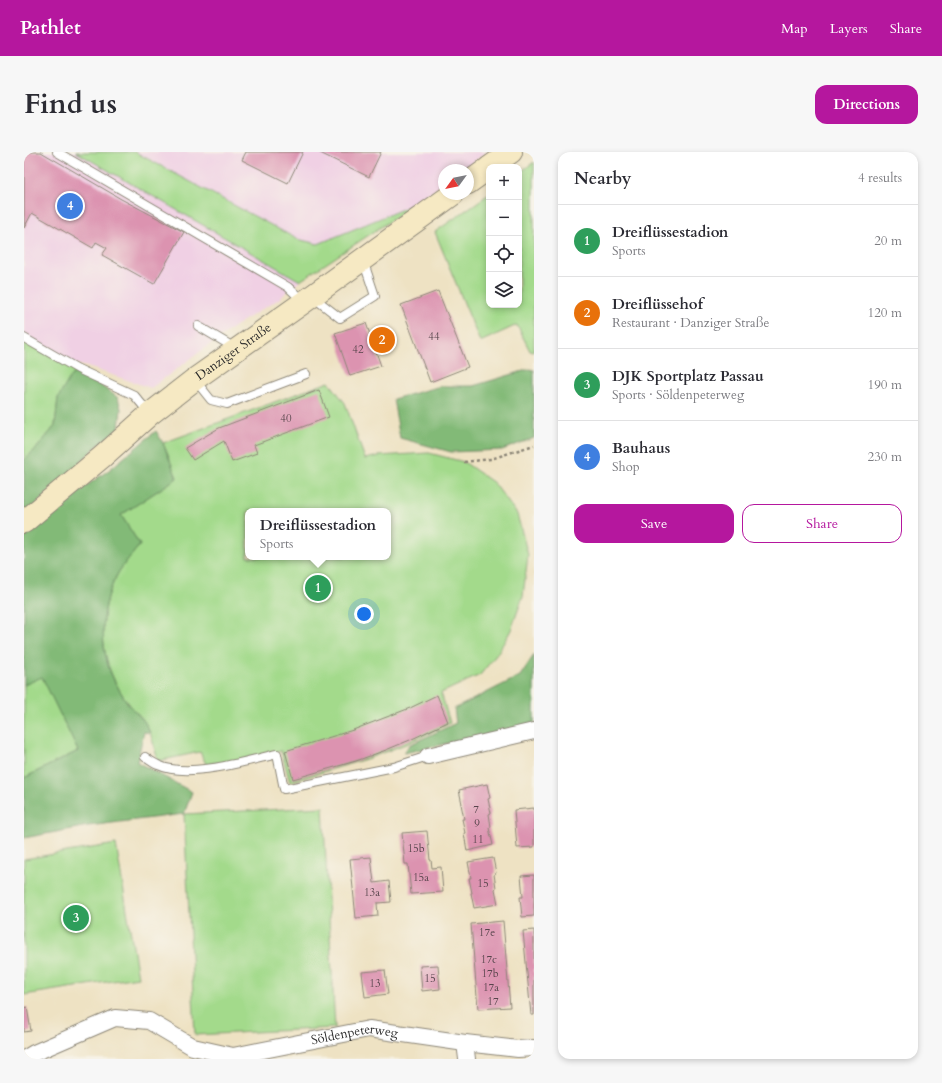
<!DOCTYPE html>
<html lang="en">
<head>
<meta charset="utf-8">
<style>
  body { margin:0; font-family:Cardo,serif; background:#f7f7f7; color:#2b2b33 }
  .controls { position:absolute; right:12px; top:12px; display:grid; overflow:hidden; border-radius:8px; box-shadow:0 2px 6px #0003 }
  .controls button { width:36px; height:36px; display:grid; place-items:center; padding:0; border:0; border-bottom:1px solid #e1e1e2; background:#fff; color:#2b2b33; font:20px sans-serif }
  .compass { position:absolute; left:414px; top:12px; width:36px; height:36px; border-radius:50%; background:#fff; box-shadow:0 2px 6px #0003; rotate:237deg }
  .you { position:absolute; left:340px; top:462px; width:14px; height:14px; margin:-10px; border:3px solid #fff; border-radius:50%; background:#1a73e8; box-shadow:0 0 0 6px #1a73e833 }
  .badge { display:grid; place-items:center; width:26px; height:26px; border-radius:50%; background:#b5179e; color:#fff; font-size:13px; font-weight:700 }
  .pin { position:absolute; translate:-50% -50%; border:2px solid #fff; box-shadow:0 1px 4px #0006 }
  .popup { position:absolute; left:221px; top:356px; width:146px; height:52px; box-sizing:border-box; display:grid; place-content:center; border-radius:8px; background:#fff; filter:drop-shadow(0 1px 3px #0005); font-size:13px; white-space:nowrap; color:#7c7c81 }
  .popup b { font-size:15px; color:#2b2b33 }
  .popup::after { content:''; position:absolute; left:50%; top:100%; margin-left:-8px; border:8px solid transparent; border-top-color:#fff }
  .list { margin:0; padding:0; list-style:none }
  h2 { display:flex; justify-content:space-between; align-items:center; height:52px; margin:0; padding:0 16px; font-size:17px }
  h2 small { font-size:13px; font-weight:400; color:#7c7c81 }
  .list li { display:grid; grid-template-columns:26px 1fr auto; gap:12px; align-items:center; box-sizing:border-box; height:72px; padding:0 16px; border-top:1px solid #e1e1e2 }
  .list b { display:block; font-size:15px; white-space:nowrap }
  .list p { margin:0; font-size:13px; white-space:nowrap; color:#7c7c81 }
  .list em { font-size:13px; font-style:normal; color:#7c7c81 }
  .actions { display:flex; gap:8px; padding:12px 16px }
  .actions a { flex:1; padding:9px 0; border:1px solid #b5179e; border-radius:12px; text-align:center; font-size:14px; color:#b5179e }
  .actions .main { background:#b5179e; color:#fff }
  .icon { flex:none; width:22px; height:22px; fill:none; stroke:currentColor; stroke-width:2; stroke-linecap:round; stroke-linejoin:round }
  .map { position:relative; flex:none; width:510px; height:907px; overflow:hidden; border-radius:12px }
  header { display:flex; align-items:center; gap:24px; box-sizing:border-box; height:56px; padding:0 20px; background:#b5179e; color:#fff }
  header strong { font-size:19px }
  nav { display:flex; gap:22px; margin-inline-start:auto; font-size:14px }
  .intro { display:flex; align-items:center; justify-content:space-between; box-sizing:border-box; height:96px; padding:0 24px }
  h1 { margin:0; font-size:28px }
  .button { padding:10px 18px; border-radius:12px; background:#b5179e; color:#fff; font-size:14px; font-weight:700 }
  main { display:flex; gap:24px; padding:0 24px }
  aside { flex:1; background:#fff; border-radius:12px; box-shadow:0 2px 6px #0003 }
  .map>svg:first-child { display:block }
  .built { fill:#f0d0e4 }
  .green { fill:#a3da8b; stroke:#67825b; fill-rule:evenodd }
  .forest { fill:#82ba77; stroke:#567251 }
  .building { fill:#dc93b0 }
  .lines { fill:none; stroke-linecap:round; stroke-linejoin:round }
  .lane-casing { stroke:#8c8677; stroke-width:10 }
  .street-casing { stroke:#8c8677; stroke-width:18 }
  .secondary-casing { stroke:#8c8677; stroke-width:24 }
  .path { stroke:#8c8677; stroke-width:2.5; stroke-dasharray:3 3; stroke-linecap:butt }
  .lane { stroke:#fff; stroke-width:8 }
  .street { stroke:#fff; stroke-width:16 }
  .secondary { stroke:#f6e9c3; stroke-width:22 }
  .labels { text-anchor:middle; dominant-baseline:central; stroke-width:4; stroke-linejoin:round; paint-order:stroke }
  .number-label { font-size:11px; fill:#57454c }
  .street-label { font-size:13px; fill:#2b2b2b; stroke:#f7f3e8 }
</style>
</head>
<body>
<header>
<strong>Pathlet</strong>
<nav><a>Map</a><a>Layers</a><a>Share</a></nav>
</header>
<div class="intro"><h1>Find us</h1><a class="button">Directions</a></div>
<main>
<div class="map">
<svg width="510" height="907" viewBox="0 0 510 907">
  <rect width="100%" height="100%" fill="#f7f3e8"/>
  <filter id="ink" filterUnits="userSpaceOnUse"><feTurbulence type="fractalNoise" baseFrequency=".025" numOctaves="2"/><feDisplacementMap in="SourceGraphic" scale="8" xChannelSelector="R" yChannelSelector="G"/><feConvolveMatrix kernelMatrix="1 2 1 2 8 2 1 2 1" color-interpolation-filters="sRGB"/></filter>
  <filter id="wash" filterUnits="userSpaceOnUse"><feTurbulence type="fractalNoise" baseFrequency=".012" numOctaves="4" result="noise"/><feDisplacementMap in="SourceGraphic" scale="16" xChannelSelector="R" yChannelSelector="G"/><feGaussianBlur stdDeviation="0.9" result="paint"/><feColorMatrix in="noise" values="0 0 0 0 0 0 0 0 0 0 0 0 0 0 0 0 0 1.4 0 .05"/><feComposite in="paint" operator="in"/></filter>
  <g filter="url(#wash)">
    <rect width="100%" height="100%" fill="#eee2c3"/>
    <g class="built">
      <path d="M0,0H52L276,129L255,147L211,174L127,236L64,215L23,205L0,191Z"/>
      <path d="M111,0H463L438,18H420V31L393,51L294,92L273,87Z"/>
    </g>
    <g class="green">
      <path d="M52,0H111L273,87L294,92L393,51L276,129Z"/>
      <path d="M510,10V200L506,199L493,173L456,190L411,80L465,42V153H495V21Z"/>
      <path d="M0,186L54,217L34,246L31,274L12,297L0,308Z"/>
      <path d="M305,230L321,251L341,307L355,304L405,301L440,310L470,331L493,362L504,403L499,444L487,478L473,502L456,523L417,541L426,571L384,591L345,606L266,630L257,599L184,616L176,600L134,609C130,596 128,581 120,569C116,563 110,559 106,553C101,547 96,540 93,533C75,502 75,459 91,427C97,414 107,404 116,393L97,363L153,326L139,291ZM224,359H364V405H224Z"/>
      <path d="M18,524L54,599L0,626V533Z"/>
      <path d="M299,655L311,876L171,883L160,662Z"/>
      <path d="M92,692L114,825L0,843V707Z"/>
    </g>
    <g class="forest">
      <path d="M54,217L94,246L97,257L95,276L72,295L0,364V308L12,297L31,274L34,246L45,227Z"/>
      <path d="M506,217L510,218V286L478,298L427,300L376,286L369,247L417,234H449Z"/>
      <path d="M132,279L139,291L153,326L97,363L116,393C107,404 97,414 91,427C75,459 75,503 93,534C97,540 101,548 106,554C110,559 115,563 119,568C122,571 124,577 126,581L120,580L113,610L168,640L160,662L64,674L0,686V626L54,599L18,525L0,533V377L85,318Z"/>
      <path d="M510,503V572L380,601L385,593L432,571L430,557L496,524Z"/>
    </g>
    <g id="blocks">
      <g class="building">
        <path d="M0,0H17L97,47L160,80L130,132L78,103L83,96L72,90L69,96L8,61L0,76Z"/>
        <path d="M222,0H279L264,31L218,8Z"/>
        <path d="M294,0H357L345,25Z"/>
        <path d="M414,139L444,215L406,230L377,153Z"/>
        <path d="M342,171L357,214L326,224L311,181Z"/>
        <path d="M295,238L305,265L230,293L233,301L208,310L200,289L169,308L161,296L195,276Z"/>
        <path d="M413,543L424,570L386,588L362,598L332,609L269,627L261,599L329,578L386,556Z"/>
        <path d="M463,632L466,646L464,647L467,661L465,662L467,675L465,676L469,693L443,699L440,681H441L438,667H440L437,652H438L435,638Z"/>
        <path d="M510,656V695L493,696L490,658Z"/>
        <path d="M403,679L406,708H407L408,716L417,715L419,740L387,742L384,712H381L378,681Z"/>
        <path d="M347,705L350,731L365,729L367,750L353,751L354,764L332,766L326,707Z"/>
        <path d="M469,706L472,721L470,722L472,736L471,737L474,752L450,756L447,741H448L445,726H447L444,710Z"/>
        <path d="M510,723V764L498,765L496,745H499L497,724Z"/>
        <path d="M479,769L486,855L454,857L447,772Z"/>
        <path d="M510,778V863H507L499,779Z"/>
        <path d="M414,813L416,837L398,839L396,814Z"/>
        <path d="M361,818L364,842L341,845L338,820Z"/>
        <path d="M3,855L7,879L0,880V856Z"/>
      </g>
    </g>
  </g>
  <g filter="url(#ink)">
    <use href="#blocks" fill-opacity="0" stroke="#8c8677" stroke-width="1"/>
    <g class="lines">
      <g class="lane-casing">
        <g id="lane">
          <path d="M33,0L264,135L280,150"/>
          <path d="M289,145L316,166L351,144L339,108"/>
          <path d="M174,174L211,196"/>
          <path d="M0,186L54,217L110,243L126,262"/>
          <path d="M171,228L187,248L203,252L282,222"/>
          <path d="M121,605C125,608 129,611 134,613C164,627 222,609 253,602L260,637L370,615L404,604"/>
        </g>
      </g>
      <g class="street-casing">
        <g id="street">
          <path d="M404,604L510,579"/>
          <path d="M441,891L443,907"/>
          <path id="s1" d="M0,907L10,901L91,866L125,869L169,895L209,904L345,877L441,891L494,897L510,896"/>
        </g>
      </g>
      <g class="secondary-casing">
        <g id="secondary">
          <path d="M466,15L487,0"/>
          <path d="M444,31L465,16"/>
          <path id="s2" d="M0,370L78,305L126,262L171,227L280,150L429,42"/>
        </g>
      </g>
      <path class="path" d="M440,310L467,307L510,293"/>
      <use href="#lane" class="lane"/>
      <use href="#street" class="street"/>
      <use href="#secondary" class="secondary"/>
    </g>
  </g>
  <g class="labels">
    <g class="number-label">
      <text x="410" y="184">44</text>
      <text x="334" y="197">42</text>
      <text x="262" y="266">40</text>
      <text x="452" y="657">7</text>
      <text x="453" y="671">9</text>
      <text x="454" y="687">11</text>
      <text x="392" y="696">15b</text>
      <text x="397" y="725">15a</text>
      <text x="459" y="731">15</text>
      <text x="348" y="740">13a</text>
      <text x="463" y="780">17e</text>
      <text x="465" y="807">17c</text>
      <text x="466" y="821">17b</text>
      <text x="406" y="826">15</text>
      <text x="351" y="831">13</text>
      <text x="467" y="835">17a</text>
      <text x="469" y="849">17</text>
    </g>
    <g class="street-label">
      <text stroke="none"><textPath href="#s2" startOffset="270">Danziger Straße</textPath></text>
      <text stroke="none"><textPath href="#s1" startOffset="350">Söldenpeterweg</textPath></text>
    </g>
  </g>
</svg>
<div class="controls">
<button>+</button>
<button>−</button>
<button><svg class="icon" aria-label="locate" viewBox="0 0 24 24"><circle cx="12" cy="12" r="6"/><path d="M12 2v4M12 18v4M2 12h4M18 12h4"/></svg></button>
<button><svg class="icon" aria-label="layers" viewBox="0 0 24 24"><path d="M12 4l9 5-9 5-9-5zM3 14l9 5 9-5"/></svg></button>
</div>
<svg class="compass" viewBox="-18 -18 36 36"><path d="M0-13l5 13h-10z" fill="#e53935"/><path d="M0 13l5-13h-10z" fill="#7c7c81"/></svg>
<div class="you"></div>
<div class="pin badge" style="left:294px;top:436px;background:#2e9e5b">1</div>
<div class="popup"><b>Dreiflüssestadion</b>Sports</div>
<div class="pin badge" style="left:358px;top:188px;background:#e8710a">2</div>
<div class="pin badge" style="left:52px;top:766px;background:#2e9e5b">3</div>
<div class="pin badge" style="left:46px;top:54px;background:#3f7fe0">4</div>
</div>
<aside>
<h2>Nearby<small>4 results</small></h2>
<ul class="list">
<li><span class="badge" style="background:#2e9e5b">1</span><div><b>Dreiflüssestadion</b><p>Sports</p></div><em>20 m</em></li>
<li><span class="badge" style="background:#e8710a">2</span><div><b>Dreiflüssehof</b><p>Restaurant · Danziger Straße</p></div><em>120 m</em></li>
<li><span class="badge" style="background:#2e9e5b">3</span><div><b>DJK Sportplatz Passau</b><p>Sports · Söldenpeterweg</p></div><em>190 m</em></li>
<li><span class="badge" style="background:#3f7fe0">4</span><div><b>Bauhaus</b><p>Shop</p></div><em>230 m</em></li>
</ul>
<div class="actions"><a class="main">Save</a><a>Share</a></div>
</aside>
</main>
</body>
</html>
